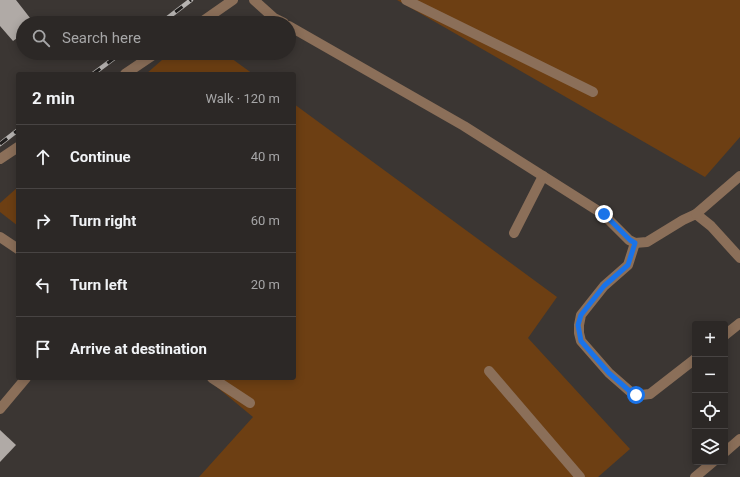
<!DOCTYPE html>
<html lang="en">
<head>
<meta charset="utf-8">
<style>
  body { margin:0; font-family:Roboto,sans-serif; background:#383432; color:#f1f3f6 }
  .controls { position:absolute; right:12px; bottom:12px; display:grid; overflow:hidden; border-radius:4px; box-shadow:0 2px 10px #0003 }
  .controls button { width:36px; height:36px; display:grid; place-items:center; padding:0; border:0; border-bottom:1px solid #484443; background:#2c2826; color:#f1f3f6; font:20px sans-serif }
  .stop { position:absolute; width:12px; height:12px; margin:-9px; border:3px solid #1a73e8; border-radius:50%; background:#fff }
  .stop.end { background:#1a73e8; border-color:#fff; box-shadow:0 1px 4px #0008 }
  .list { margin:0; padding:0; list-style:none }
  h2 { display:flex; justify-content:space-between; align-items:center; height:52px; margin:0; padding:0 16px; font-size:17px }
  h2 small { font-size:13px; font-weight:400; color:#a6a6a7 }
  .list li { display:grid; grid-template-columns:26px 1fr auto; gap:12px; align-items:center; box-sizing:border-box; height:64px; padding:0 16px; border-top:1px solid #484443 }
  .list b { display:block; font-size:15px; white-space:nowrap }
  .list em { font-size:13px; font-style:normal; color:#a6a6a7 }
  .icon { flex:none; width:22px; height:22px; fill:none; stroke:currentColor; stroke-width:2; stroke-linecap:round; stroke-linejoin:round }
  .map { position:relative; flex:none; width:740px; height:477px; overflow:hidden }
  .search { position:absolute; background:#2c2826; box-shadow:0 2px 10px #0003; left:16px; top:16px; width:280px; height:44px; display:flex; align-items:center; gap:10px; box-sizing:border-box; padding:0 14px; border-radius:22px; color:#a6a6a7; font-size:15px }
  .panel { position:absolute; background:#2c2826; box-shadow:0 2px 10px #0003; left:16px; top:72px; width:280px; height:308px; border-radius:4px }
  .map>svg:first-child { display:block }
  .green { fill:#6d3f13 }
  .building { fill:#b0aaa6 }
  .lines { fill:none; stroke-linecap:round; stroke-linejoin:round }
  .minor { stroke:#8b6f59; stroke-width:10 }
  .rail-casing { stroke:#b6b3b1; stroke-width:4.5 }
  .rail { stroke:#201e1d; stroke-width:3; stroke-dasharray:9; stroke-linecap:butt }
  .route { stroke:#1a73e8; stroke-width:5 }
</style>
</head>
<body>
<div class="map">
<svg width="740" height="477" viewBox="0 0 740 477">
  <rect width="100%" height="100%" fill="#3b3633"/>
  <g class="green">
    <path d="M397,0H740V137L705,177Z"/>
    <path d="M170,53H224L253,74H146Z"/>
    <path d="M294,104L557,297L528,338L630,449L598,477H199L253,417L206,378H294Z"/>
    <path d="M18,187V226L0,212V203Z"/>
  </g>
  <g class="building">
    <path d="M0,0H16L34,23H23V34L13,41L0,26Z"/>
    <path d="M0,430L16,445L0,462Z"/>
  </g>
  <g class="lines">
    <g class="minor">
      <path d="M254,0L274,18L284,23"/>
      <path d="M406,0L593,92"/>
      <path d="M200,23L233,0"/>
      <path d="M289,26L464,126L603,214L629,240L635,243L647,242L683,220L696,214L711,226L740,258"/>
      <path d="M125,74L156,53"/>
      <path d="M0,159L18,147"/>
      <path d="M696,214L740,176"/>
      <path d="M514,233L543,176"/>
      <path d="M0,237L18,249"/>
      <path d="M635,243L628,265L604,286L581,315L579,325V333L581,341L609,373L633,394L641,395L650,394L695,359"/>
      <path d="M725,335L740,323"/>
      <path d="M489,371L580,477"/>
      <path d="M212,378L250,403"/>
      <path d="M0,409L26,378"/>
      <path d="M725,452L740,439"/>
      <path d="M695,477L713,462"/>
    </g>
    <g class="rail-casing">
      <g id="rail">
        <path d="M161,23L191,0"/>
        <path d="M93,74L121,53"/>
        <path d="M0,144L18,130"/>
      </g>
    </g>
    <use href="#rail" class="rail"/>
  </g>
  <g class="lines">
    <path class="route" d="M604,214L630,240L635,243L628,265L604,286L581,315L578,325L581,341L609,373L633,394L636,395"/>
  </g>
</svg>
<div class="controls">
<button>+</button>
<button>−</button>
<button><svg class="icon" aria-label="locate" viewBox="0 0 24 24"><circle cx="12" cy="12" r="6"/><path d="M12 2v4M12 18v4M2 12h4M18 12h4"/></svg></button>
<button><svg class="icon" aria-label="layers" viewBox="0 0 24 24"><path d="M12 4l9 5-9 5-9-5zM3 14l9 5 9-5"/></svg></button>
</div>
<div class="stop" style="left:636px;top:395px"></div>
<div class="stop end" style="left:604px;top:214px"></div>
<div class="search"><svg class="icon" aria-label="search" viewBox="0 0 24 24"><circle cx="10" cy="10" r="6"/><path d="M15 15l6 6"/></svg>Search here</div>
<section class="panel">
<h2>2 min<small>Walk · 120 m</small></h2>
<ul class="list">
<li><svg class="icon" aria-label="ahead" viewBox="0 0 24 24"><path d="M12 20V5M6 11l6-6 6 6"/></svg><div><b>Continue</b></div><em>40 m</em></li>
<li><svg class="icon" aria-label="right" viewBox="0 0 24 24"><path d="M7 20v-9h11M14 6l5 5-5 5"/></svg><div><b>Turn right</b></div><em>60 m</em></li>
<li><svg class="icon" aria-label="left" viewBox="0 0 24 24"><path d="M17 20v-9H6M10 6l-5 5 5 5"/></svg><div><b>Turn left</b></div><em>20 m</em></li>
<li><svg class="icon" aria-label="arrive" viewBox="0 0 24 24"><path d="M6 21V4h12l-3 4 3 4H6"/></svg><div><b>Arrive at destination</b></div></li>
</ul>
</section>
</div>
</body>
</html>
